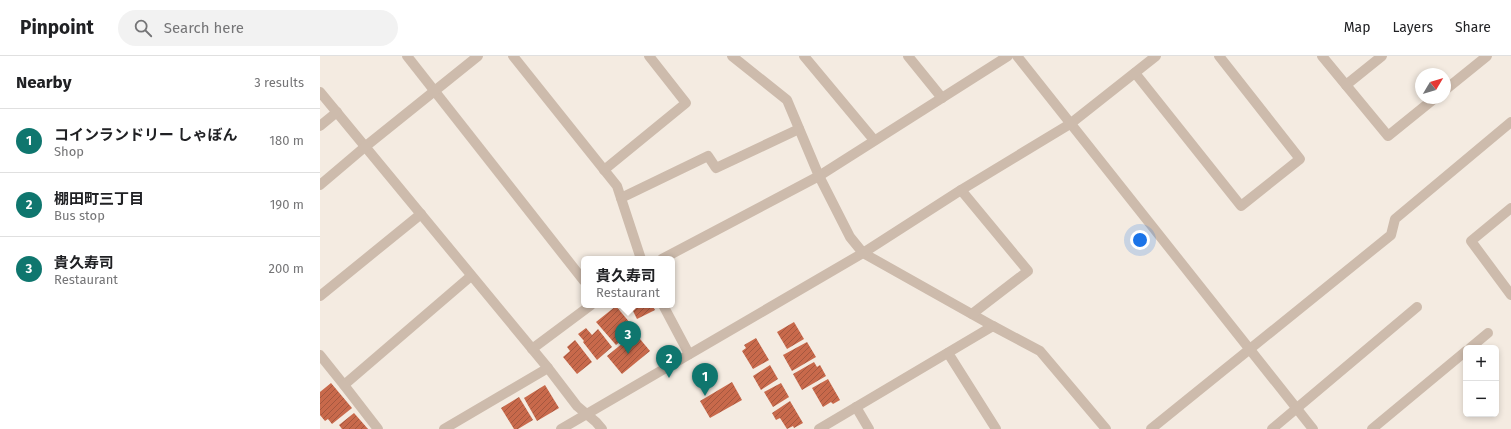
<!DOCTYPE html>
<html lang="en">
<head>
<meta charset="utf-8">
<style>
  body { margin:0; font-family:"Fira Sans","Noto Sans JP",sans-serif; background:#f2f2f2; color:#202124 }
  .controls { position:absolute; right:12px; bottom:12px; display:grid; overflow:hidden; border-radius:6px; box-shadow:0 2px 6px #0003 }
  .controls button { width:36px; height:36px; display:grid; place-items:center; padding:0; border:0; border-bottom:1px solid #e0e0e0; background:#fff; color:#202124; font:20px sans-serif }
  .compass { position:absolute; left:1095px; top:12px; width:36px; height:36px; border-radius:50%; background:#fff; box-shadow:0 2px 6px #0003; rotate:52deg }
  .you { position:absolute; left:820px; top:184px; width:14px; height:14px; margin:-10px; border:3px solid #fff; border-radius:50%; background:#1a73e8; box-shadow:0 0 0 6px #1a73e833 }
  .badge { display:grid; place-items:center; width:26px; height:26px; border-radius:50%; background:#0f766e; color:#fff; font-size:13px; font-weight:700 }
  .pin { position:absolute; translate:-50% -33px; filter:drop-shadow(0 1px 2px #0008) }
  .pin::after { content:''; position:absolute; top:21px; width:14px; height:12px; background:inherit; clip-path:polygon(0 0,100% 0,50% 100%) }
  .popup { position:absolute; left:261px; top:200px; width:94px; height:52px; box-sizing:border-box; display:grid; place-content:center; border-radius:6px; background:#fff; filter:drop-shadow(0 1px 3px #0005); font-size:13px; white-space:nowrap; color:#757577 }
  .popup b { font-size:15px; color:#202124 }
  .popup::after { content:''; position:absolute; left:50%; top:100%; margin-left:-8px; border:8px solid transparent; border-top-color:#fff }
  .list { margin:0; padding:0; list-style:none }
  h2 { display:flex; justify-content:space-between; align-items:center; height:52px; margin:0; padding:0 16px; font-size:17px }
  h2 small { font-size:13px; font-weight:400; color:#757577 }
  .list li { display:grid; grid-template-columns:26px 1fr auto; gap:12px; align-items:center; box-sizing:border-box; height:64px; padding:0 16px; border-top:1px solid #e0e0e0 }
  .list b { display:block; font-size:15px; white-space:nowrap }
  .list p { margin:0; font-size:13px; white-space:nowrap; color:#757577 }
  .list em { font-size:13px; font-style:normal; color:#757577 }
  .icon { flex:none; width:22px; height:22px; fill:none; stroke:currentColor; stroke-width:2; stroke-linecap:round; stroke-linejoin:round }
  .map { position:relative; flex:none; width:1191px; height:373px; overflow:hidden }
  header { display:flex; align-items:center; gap:24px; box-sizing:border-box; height:56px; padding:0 20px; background:#fff; border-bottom:1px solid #e0e0e0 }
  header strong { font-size:19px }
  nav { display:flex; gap:22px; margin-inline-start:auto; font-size:14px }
  .search { width:280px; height:36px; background:#f2f2f2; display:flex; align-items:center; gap:10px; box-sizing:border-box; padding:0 14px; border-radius:22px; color:#757577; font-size:15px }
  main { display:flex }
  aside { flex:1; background:#fff }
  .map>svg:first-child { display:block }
  .building { fill:url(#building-hatch) }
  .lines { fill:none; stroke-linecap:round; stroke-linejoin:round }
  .minor { stroke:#cdbbac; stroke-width:10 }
  .tertiary { stroke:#cdbbac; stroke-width:10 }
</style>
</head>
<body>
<header>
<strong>Pinpoint</strong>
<div class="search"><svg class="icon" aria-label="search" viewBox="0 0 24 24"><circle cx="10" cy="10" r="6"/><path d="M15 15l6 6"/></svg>Search here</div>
<nav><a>Map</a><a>Layers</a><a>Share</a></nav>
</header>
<main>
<aside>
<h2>Nearby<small>3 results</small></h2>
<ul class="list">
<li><span class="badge">1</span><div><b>コインランドリー しゃぼん</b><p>Shop</p></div><em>180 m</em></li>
<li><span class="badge">2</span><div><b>棚田町三丁目</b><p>Bus stop</p></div><em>190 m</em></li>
<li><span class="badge">3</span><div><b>貴久寿司</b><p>Restaurant</p></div><em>200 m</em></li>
</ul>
</aside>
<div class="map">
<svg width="1191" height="373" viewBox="0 0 1191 373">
  <defs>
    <pattern id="building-hatch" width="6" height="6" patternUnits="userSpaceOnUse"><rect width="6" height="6" fill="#c8694b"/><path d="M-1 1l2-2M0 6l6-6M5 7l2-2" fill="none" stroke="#a4573f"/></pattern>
  </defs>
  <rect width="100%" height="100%" fill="#f4ebe1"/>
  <g class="building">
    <path d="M310,249H332L335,254L317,263Z"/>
    <path d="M296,250L315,273L296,289L276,266Z"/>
    <path d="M474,266L484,283L467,293L457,276Z"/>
    <path d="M266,272L272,279L278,273L292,291L277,304L263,286L264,285L258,278Z"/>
    <path d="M315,277L330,295L302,318L287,300Z"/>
    <path d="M436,282L449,304L433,313L422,295L426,292L424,289Z"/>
    <path d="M255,284L272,306L257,318L243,301L250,295L247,291Z"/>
    <path d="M487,286L496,301L472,315L463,299Z"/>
    <path d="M494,306L497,311L500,309L506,320L482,334L473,318Z"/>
    <path d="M450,309L458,323L441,334L433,320Z"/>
    <path d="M508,323L520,344L513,348L511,346L503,351L492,332Z"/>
    <path d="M412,326L422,344L390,362L380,345Z"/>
    <path d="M11,327L32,352L12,368L8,363L5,365L0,359V336Z"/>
    <path d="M461,327L469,341L453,351L444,336Z"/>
    <path d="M225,329L239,352L217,365L204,342Z"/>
    <path d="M199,341L213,364L198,373H194L181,352Z"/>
    <path d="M470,345L483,367L474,372L473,370L467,373L460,362L456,364L452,357Z"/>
    <path d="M34,357L48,373H22L19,369Z"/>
  </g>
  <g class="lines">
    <g class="minor">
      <path d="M87,0L264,225"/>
      <path d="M193,0L297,130L321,203"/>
      <path d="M412,0L467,44L499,120L530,181L543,197L673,270L720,295L786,373"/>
      <path d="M484,0L554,84"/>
      <path d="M588,0L622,42"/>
      <path d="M697,0L993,373"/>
      <path d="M1002,0L1068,80L1115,42"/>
      <path d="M815,17L921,150L980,103L899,0"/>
      <path d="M1026,29L1062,0"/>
      <path d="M1125,34L1167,0"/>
      <path d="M0,36L228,312L257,350L276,366L282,373"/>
      <path d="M0,70L17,56"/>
      <path d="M284,114L366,47L329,0"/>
      <path d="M0,129L46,90L158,0"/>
      <path d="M641,134L708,215L652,258"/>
      <path d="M301,142L388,100L396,112L479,73"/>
      <path d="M1191,152L1151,185L1191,239"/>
      <path d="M342,203L499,120L688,0"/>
      <path d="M0,240L101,158"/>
      <path d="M343,249L369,298"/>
      <path d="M1150,292L1168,277"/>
      <path d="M212,293L271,249"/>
      <path d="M628,297L676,373"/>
      <path d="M0,299L24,329L151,220"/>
      <path d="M24,329L58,373"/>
      <path d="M536,351L549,373"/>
      <path d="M124,373L228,312"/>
      <path d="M499,373L673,270"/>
      <path d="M831,373L1071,179L1075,163L1191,66"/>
      <path d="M952,373L1097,251"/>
      <path d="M1052,373L1146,295"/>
    </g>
    <path class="tertiary" d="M241,373L543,197L641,134L750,68L836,0"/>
  </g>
</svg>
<div class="controls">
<button>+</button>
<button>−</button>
</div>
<svg class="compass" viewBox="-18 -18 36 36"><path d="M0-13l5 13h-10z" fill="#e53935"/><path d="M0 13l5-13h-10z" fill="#757577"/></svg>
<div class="you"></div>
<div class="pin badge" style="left:385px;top:340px">1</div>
<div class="pin badge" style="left:349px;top:322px">2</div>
<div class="pin badge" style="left:308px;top:298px">3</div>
<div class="popup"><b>貴久寿司</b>Restaurant</div>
</div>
</main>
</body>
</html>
